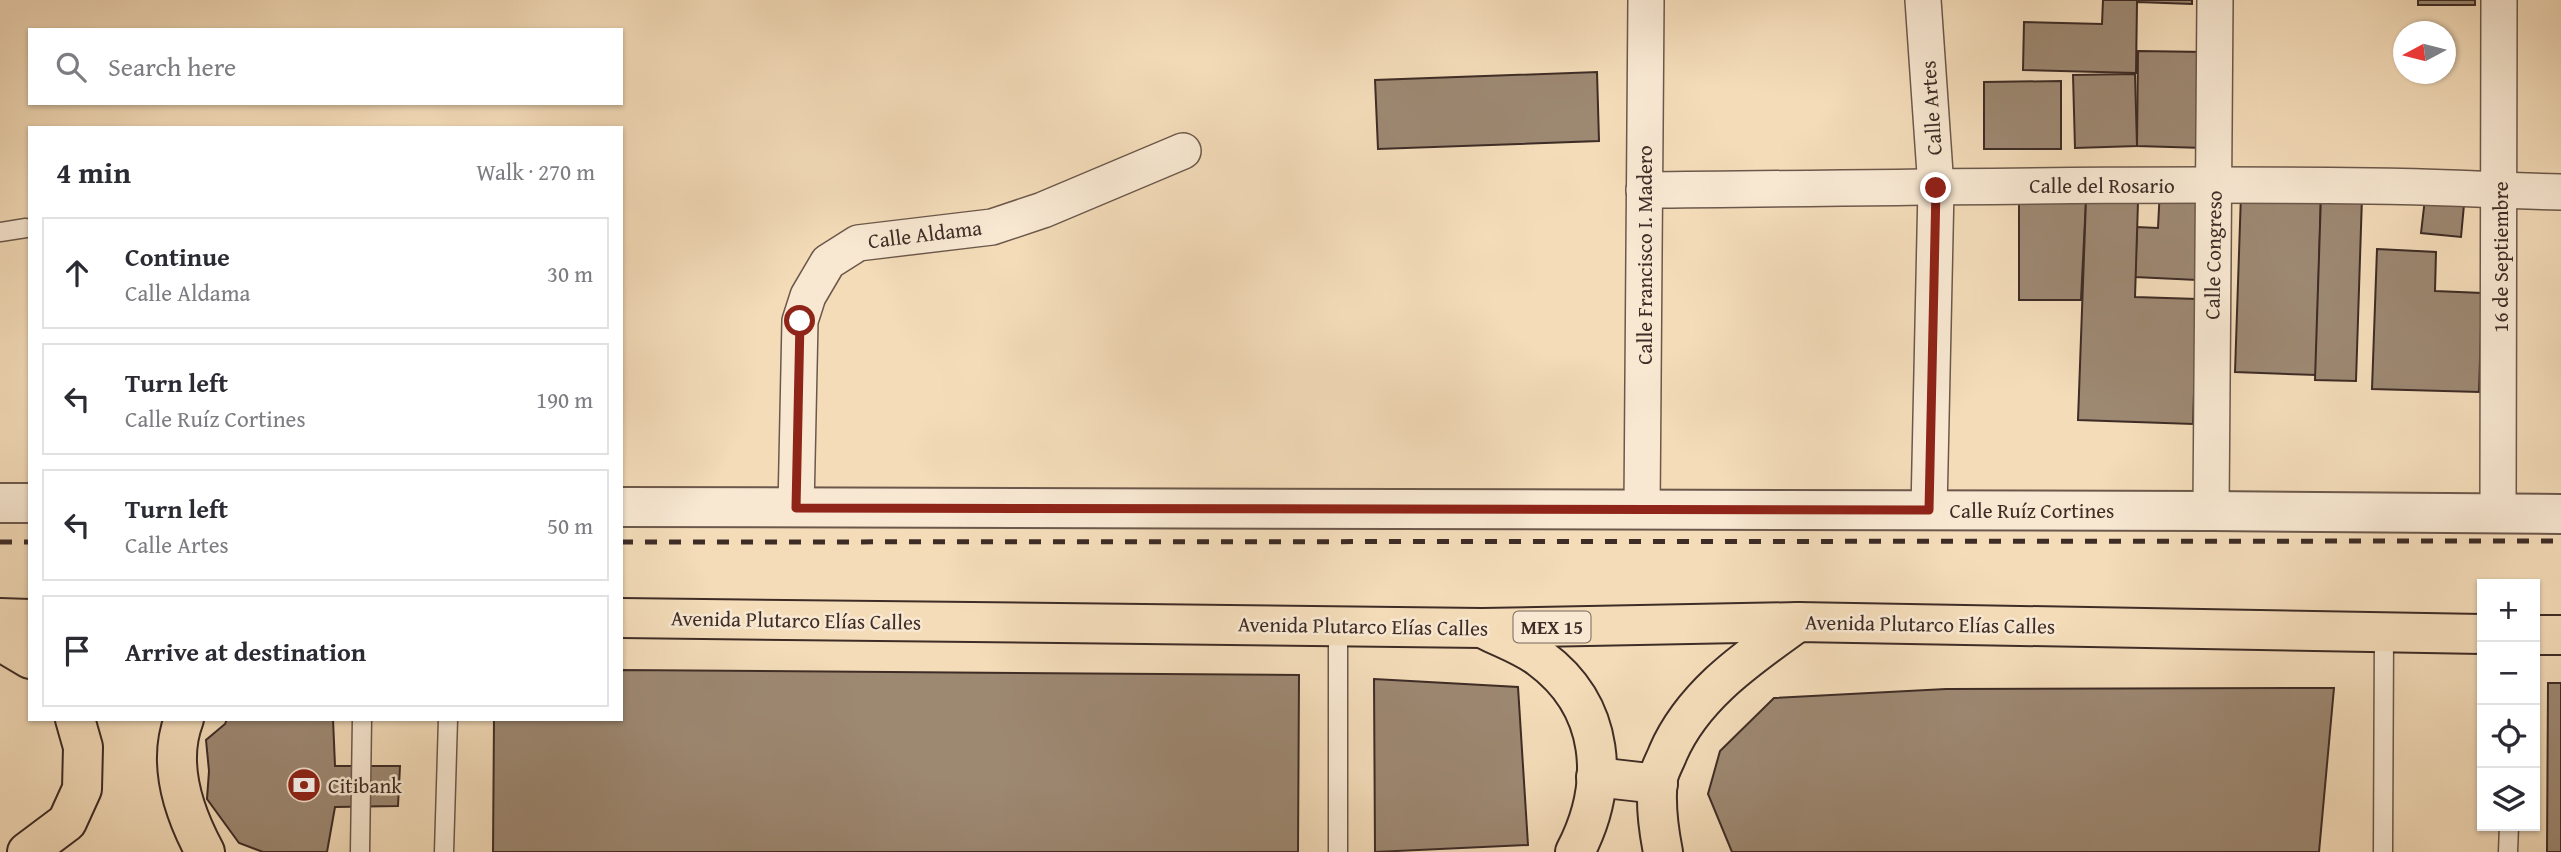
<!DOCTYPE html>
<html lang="en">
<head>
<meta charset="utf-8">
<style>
  body { margin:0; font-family:"Gentium Book Plus",serif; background:#f2f2f3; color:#2b2b33 }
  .controls { position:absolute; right:21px; bottom:21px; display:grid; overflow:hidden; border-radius:0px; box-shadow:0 2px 5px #0004 }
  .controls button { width:63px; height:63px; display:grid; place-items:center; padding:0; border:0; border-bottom:2px solid #e1e1e2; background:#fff; color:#2b2b33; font:35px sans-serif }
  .compass { position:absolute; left:2393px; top:21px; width:63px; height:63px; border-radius:50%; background:#fff; box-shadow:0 2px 5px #0004; rotate:263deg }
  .stop { position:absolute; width:21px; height:21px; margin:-16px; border:5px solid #8f2418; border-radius:50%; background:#fff }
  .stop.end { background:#8f2418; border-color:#fff; box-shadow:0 2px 7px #0008 }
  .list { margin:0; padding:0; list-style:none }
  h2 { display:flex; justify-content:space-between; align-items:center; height:91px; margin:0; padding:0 28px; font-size:30px }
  h2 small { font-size:23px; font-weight:400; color:#7c7c81 }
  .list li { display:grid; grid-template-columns:46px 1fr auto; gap:21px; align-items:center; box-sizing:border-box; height:112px; margin:0 14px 14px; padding:0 14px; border:2px solid #e1e1e2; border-radius:0px }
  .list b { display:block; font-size:26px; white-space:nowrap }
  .list p { margin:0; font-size:23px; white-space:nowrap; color:#7c7c81 }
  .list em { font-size:23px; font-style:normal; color:#7c7c81 }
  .icon { flex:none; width:38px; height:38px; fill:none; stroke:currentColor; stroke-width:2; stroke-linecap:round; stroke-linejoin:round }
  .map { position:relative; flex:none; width:2561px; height:852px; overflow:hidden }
  .search { position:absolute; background:#fff; box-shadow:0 2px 5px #0004; left:28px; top:28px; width:595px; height:77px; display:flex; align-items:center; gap:18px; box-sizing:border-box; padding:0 24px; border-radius:0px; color:#7c7c81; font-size:26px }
  .panel { position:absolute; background:#fff; box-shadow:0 2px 5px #0004; left:28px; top:126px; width:595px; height:595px; border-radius:0px }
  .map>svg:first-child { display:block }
  .building { fill:#9d8872; stroke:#3e2c26; stroke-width:2 }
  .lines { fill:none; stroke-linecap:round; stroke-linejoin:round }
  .service-casing { stroke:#6c584b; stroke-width:21 }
  .minor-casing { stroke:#6c584b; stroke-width:38 }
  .tertiary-casing { stroke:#6c584b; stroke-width:42 }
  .trunk-casing { stroke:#3e2c26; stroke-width:42 }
  .service { stroke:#f8e8d2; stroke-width:18 }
  .minor { stroke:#f8e8d2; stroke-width:35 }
  .tertiary { stroke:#f8e8d2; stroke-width:38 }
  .trunk { stroke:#f4dcb9; stroke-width:38 }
  .rail { stroke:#3e2c26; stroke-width:5; stroke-dasharray:12 12; stroke-linecap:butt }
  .route { stroke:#8f2418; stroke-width:9 }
  .labels { text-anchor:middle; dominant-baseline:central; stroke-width:5; stroke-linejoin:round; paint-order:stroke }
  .shield { fill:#f8e8d2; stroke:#76645a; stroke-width:2 }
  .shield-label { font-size:19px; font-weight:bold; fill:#3e2c26 }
  .street-label { font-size:21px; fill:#3e2c26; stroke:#f8e8d2 }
  .poi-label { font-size:21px; fill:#3e2c26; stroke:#f8e8d2; text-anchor:start }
</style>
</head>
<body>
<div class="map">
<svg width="2561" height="852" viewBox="0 0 2561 852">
  <rect width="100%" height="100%" fill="#f4dcb9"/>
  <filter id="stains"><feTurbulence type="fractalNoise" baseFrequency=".00286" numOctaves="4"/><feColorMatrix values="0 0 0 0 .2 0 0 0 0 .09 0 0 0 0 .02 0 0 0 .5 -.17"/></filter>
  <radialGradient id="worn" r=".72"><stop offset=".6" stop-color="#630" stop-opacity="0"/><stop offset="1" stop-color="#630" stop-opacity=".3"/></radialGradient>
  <g class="building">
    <path d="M2103,0H2192V4L2137,2L2136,73L2023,70L2024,22L2102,24Z"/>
    <rect x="2418" y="0" width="57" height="5"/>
    <path d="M2138,51L2206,52L2204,148L2137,146Z"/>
    <path d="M1597,72L1599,141L1378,149L1375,80Z"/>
    <path d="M2135,74L2137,146L2075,148L2073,75Z"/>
    <path d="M2061,81V149H1984V82Z"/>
    <path d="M2160,188L2200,190L2197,280L2135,277L2137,227L2158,228Z"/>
    <path d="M2426,190L2465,194L2461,237L2421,233Z"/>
    <path d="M2019,194L2086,200L2081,300H2019Z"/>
    <path d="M2241,194L2321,195L2316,375L2235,372Z"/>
    <path d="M2321,195L2362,197L2356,381L2315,380Z"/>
    <path d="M2086,200L2138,202L2135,297L2197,299L2193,424L2078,420Z"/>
    <path d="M2377,249L2436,252L2435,291L2482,293L2479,392L2372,389Z"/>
    <path d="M621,670L1299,675L1298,852H493L494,719H621Z"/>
    <path d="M1374,679L1518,687L1528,845L1375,852Z"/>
    <path d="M2548,683H2561V852H2547Z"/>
    <path d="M2334,688L2319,852H1732L1708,794L1720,751L1774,698L1946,689Z"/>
    <path d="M227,719H333L335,766H400L398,806L335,807L327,852H263L239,843L207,799L209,771L206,740L225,724Z"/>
  </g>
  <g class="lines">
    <g class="service-casing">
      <g id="service">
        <path d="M0,232L26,228"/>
        <path d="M360,852L362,719"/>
        <path d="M444,852L448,719"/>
        <path d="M1338,852V626"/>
        <path d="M2383,852L2384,632"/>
        <path d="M2508,852L2509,826"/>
      </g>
    </g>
    <g class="minor-casing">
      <g id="minor">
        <path d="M1923,0L1936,188L1929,510"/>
        <path d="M1644,190C1886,188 2128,183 2370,186C2434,186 2497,191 2561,192"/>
        <path d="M796,508L800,321L808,296L828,262L858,243L992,227L1043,210L1183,151"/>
        <path d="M1642,509L1646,0"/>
        <path d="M2211,511L2215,0"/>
        <path d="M2498,514L2499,0"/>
      </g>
    </g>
    <g class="tertiary-casing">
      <g id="tertiary">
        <path d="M0,503H30"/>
        <path d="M621,507L2211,511L2561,514"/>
      </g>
    </g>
    <g class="trunk-casing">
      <g id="trunk">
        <path d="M0,618L30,619"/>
        <path d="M621,618L1482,628L1798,622L2482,634"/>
        <path d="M1486,630C1504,639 1524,646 1540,658C1605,706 1611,783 1575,852"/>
        <path d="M2535,635H2561"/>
        <path d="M0,641L30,659"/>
        <path d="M184,719C167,763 184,813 205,852"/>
        <path d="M1596,777L1658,784"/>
        <path d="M27,852L67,822L82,789L83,747L75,719"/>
        <path d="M1663,852C1658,827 1655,803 1658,778C1660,769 1665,761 1668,753C1693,695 1748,658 1798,622"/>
      </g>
    </g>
    <use href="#service" class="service"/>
    <use href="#minor" class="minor"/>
    <use href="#tertiary" class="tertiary"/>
    <use href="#trunk" class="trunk"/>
    <g class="rail">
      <path d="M0,542H30"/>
      <path d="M621,542L2561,541"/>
    </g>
  </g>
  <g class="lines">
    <path class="route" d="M800,321L796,508L1929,510L1936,188"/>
  </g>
  <defs>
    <g id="bank-disc" transform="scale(1.75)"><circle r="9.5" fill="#8f2418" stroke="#f8e8d2"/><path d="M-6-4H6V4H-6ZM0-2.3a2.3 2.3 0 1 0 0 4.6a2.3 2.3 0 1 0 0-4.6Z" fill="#fff"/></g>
  </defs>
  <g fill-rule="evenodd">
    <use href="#bank-disc" x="304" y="785"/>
  </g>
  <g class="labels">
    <rect class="shield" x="1513.5" y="611.5" width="77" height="31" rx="5"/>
    <g class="shield-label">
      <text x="1552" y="627">MEX 15</text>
    </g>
    <g class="street-label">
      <text transform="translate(1931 108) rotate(-94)">Calle Artes</text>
      <text x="2102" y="185">Calle del Rosario</text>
      <text transform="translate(925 234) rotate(-7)">Calle Aldama</text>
      <text transform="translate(1644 255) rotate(-90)">Calle Francisco I. Madero</text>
      <text transform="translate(2213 255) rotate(-89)">Calle Congreso</text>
      <text transform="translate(2500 257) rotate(-90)">16 de Septiembre</text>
      <text x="2032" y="510">Calle Ruíz Cortines</text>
      <text transform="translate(796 620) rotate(1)">Avenida Plutarco Elías Calles</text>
      <text transform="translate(1930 624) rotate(1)">Avenida Plutarco Elías Calles</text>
      <text transform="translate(1363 626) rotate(1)">Avenida Plutarco Elías Calles</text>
    </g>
    <g class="poi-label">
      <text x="328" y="785">Citibank</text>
    </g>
  </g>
  <rect width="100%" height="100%" filter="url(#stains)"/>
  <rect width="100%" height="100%" fill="url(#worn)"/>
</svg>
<div class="controls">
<button>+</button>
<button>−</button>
<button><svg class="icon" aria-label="locate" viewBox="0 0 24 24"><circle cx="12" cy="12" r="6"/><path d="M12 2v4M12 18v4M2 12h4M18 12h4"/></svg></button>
<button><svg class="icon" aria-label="layers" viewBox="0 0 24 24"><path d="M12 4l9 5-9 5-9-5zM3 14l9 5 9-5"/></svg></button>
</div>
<svg class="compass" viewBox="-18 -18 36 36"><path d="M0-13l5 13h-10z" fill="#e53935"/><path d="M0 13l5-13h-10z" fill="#7c7c81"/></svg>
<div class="stop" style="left:800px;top:321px"></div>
<div class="stop end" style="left:1936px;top:188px"></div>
<div class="search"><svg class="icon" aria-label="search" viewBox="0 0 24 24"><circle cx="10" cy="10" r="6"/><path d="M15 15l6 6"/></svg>Search here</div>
<section class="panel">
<h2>4 min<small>Walk · 270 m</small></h2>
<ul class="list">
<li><svg class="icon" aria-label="ahead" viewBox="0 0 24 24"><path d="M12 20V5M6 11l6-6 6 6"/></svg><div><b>Continue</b><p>Calle Aldama</p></div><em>30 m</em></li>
<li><svg class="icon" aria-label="left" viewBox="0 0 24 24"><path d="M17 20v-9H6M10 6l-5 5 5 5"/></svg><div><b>Turn left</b><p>Calle Ruíz Cortines</p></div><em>190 m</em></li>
<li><svg class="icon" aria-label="left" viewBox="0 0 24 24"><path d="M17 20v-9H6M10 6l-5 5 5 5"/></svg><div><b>Turn left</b><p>Calle Artes</p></div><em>50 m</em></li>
<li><svg class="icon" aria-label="arrive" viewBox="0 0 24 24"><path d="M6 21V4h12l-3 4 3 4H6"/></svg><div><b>Arrive at destination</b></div></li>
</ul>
</section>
</div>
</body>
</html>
